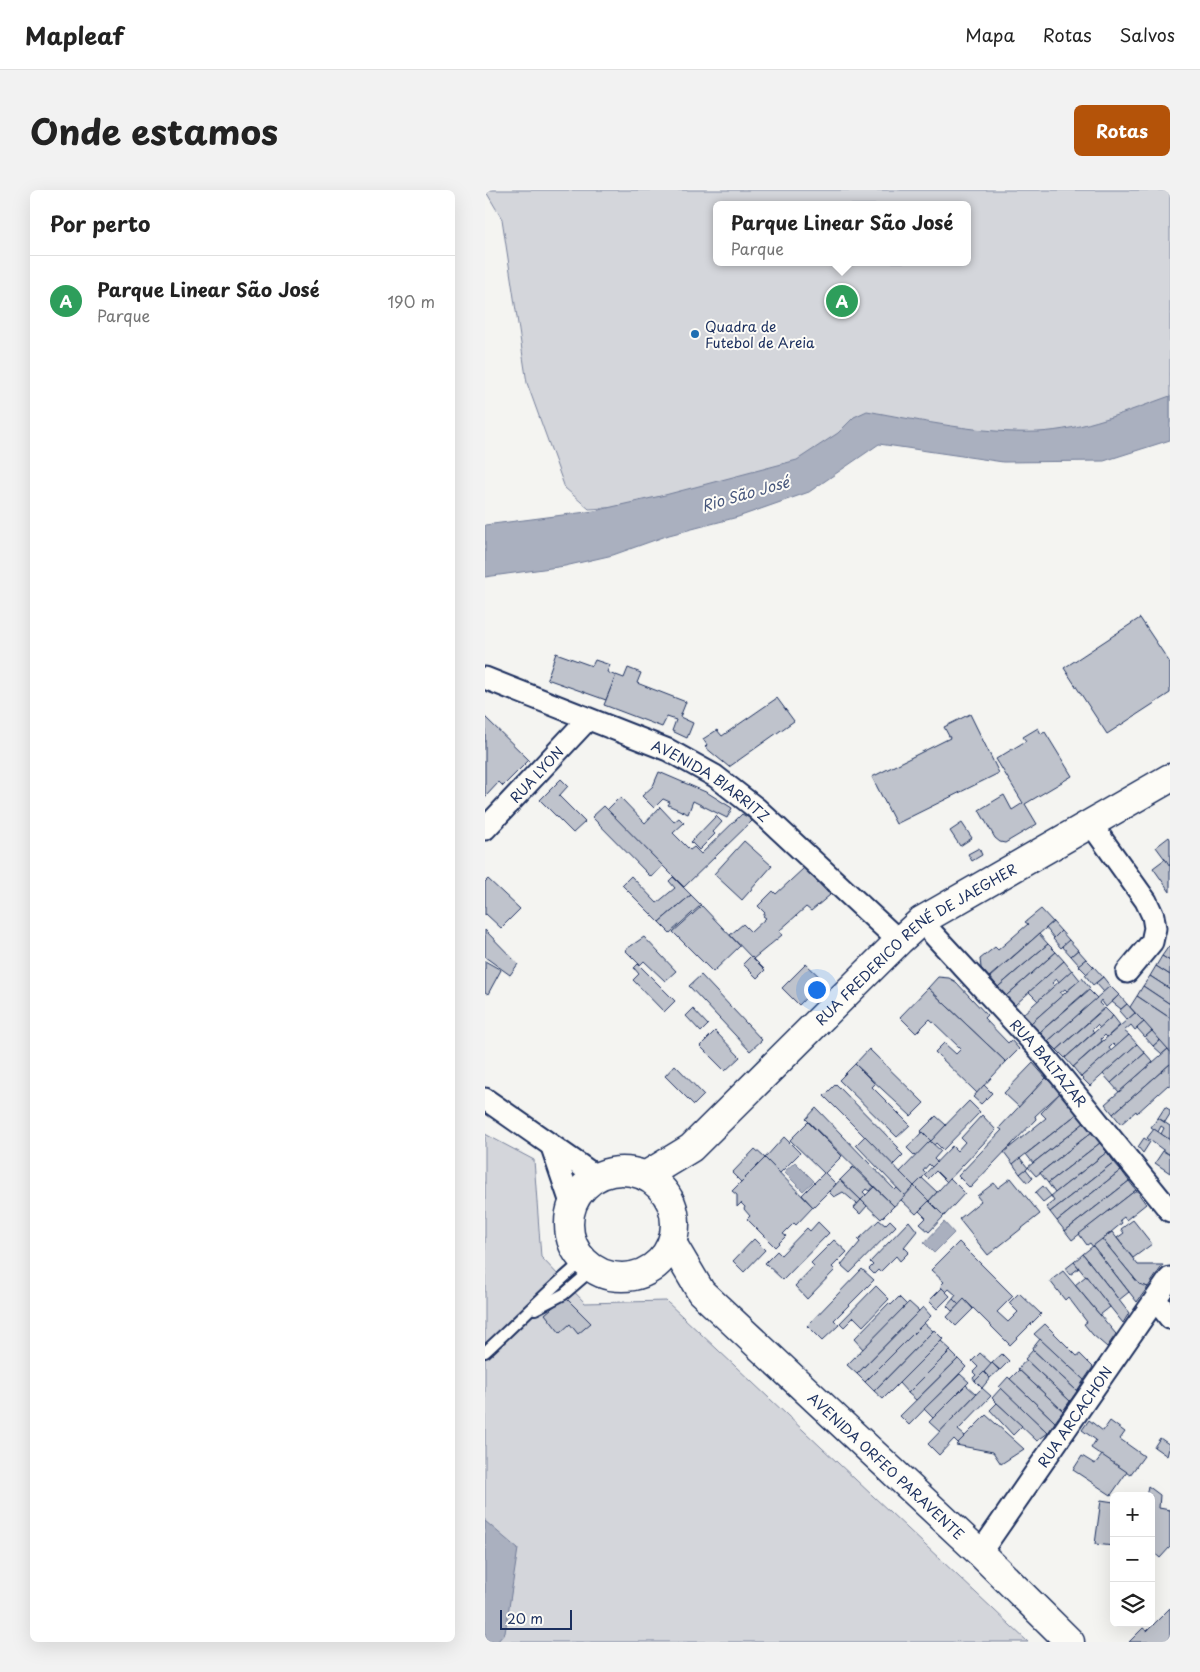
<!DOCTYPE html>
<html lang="pt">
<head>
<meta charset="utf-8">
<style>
  body { margin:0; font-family:"Playpen Sans",sans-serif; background:#f2f2f2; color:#222 }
  .controls { position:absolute; right:15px; bottom:15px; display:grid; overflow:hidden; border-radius:8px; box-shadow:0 5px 20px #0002 }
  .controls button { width:45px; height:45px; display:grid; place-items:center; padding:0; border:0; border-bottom:1px solid #e0e0e0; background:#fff; color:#222; font:25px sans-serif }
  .scale { position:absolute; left:15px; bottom:12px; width:72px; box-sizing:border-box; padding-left:5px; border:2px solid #1b2f5e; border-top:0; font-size:14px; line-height:18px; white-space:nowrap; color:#1b2f5e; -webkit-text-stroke:4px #fdfcf7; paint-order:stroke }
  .you { position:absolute; left:331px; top:799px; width:18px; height:18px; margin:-12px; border:4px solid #fff; border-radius:50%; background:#1a73e8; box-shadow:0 0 0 8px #1a73e833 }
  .badge { display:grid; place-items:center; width:32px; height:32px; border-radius:50%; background:#b45309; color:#fff; font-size:16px; font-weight:700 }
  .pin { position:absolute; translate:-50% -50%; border:2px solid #fff; box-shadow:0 1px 5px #0006 }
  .popup { position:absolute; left:228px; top:11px; width:258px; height:65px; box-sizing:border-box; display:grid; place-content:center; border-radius:8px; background:#fff; filter:drop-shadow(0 1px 4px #0005); font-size:16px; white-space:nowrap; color:#767676 }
  .popup b { font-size:19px; color:#222 }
  .popup::after { content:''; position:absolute; left:50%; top:100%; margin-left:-10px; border:10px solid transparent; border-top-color:#fff }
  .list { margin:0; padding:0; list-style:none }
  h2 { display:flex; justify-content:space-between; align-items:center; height:65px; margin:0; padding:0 20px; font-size:21px }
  h2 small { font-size:16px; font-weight:400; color:#767676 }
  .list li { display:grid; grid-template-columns:32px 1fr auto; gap:15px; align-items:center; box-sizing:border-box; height:90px; padding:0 20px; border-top:1px solid #e0e0e0 }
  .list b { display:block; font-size:19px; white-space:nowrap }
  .list p { margin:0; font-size:16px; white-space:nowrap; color:#767676 }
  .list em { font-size:16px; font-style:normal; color:#767676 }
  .icon { flex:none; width:28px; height:28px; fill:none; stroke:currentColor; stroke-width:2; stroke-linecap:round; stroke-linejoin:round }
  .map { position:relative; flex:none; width:685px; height:1452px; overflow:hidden; border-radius:8px }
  header { display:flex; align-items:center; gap:30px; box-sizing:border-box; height:70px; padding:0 25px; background:#fff; border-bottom:1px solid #e0e0e0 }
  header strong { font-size:24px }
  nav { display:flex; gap:28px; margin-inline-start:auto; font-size:18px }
  .intro { display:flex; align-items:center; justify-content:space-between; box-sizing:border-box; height:120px; padding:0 30px }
  h1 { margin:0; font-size:35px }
  .button { padding:12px 22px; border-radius:8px; background:#b45309; color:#fff; font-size:18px; font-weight:700 }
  main { display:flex; gap:30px; padding:0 30px }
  aside { flex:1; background:#fff; border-radius:8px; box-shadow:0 5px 20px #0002 }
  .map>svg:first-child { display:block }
  .green { fill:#d4d6db; stroke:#78829c; fill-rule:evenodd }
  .water { fill:#aab0bf; stroke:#717c98 }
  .building { fill:#bfc3cc; stroke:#1b2f5e }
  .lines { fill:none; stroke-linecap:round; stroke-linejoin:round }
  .lane-casing { stroke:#1b2f5e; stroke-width:14 }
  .street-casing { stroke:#1b2f5e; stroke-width:25 }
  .secondary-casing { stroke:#1b2f5e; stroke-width:31 }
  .lane { stroke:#fdfcf7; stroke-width:10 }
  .street { stroke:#fdfcf7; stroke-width:21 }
  .secondary { stroke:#fdfcf7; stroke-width:28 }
  .poi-dot { fill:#1f6fb2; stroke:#fdfcf7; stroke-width:2 }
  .labels { text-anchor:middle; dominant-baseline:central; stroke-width:4; stroke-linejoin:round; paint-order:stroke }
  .poi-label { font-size:14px; fill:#1b2f5e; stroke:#fdfcf7; text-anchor:start }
  .street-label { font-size:14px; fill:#1b2f5e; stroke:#fdfcf7 }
  .water-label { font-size:15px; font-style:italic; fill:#46567b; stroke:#fdfcf7 }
</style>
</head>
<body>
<header>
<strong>Mapleaf</strong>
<nav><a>Mapa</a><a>Rotas</a><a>Salvos</a></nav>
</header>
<div class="intro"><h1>Onde estamos</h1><a class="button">Rotas</a></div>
<main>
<aside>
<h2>Por perto<small></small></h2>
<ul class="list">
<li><span class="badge" style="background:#2e9e5b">A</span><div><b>Parque Linear São José</b><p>Parque</p></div><em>190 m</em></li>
</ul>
</aside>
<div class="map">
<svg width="685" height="1452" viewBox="0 0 685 1452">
  <rect width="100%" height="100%" fill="#f4f4f1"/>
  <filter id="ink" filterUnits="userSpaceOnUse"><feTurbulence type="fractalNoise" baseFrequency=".02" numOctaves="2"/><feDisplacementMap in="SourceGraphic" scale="10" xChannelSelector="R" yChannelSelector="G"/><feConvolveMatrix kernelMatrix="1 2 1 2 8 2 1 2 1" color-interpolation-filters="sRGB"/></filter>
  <g filter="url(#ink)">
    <g class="green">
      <path d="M0,0H685V233L553,254L384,230L336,265L150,316L104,319L80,298L42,193L17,29ZM232,15H482V72H232Z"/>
      <path d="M0,944L49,970L56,1067L100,1113L181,1111L543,1452H0Z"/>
    </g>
    <g class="water">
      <path d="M685,206V250L619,271L518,272L394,254L324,302L253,327L184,345L128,365L80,376L0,387V335L109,321L180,305L312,270L353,243L369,227L382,221C437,231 496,244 553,242C598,240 643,221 685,206Z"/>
      <path d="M310,972L329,991L318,1001L299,982Z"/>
      <path d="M459,1032L469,1043L449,1063L439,1053Z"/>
      <path d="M0,1331L33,1359L20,1443L12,1452H0Z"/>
    </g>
    <g class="building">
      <path d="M655,428L685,473V503L622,544L579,478Z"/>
      <path d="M71,463L107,476L110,470L125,475L122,482L131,486L121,510L62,489Z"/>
      <path d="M143,478L156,483L152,493L201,512L195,527L208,533L202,548L187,541L191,530L182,527L177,537L119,515L131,485L139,488Z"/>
      <path d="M292,508L309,531L244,577L220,557L222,555L218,549L232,540L237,546Z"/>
      <path d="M485,524L514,583L411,634L387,587L465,548L459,537Z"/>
      <path d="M0,527L44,570L18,596L14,592L0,607Z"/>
      <path d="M553,538L556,544L560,542L587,586L540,614L552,634L520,653L515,652L510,648L494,620L519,605L527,620L538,613L511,569L541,551L538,547Z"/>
      <path d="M174,582L223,603L247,618L242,628L208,611L203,624L183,615L185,612L178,609L169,618L157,606L168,596Z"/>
      <path d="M76,589L83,596L74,606L100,632L88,643L55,610Z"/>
      <path d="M135,607L160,633L175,617L189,632L194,628L199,633L188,643L205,660L209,657L216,664L257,624L268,630L199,697L122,620Z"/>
      <path d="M119,616L178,676L166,687L107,627Z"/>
      <path d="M231,626L237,632L228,642L230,644L214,660L206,652Z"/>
      <path d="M477,633L487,648L475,656L465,641Z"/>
      <path d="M684,647L685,649V676L671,657Z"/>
      <path d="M259,651L287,676L257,710L229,684Z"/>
      <path d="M494,658L497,665L487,671L483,664Z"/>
      <path d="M680,669L685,676V702L668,678Z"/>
      <path d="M319,678L345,705L326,721L321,717L294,741L297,745L268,769L245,745L258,734L266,742L281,728L278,726L280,723L273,716L288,701L291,704Z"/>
      <path d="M146,686L172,713L190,698L184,691L188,687L206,705L174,732L137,695Z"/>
      <path d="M3,689L35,719L16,738L1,724L0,725V692Z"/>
      <path d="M206,705L216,715L185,743L174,732Z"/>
      <path d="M217,716L255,756L228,782L188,742Z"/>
      <path d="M556,719L568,732L504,787L496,778L495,769L510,757L513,760L543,734L540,732Z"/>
      <path d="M568,732L576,741L569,748L561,738Z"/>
      <path d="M0,740L33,774L25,785L0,767Z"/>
      <path d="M576,741L584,750L576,758L568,749Z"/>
      <path d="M554,744L563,754L513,797L505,787Z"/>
      <path d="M159,747L191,781L180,791L159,771L155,775L140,760Z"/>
      <path d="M584,750L593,760L586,766L577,756Z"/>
      <path d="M563,754L571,762L521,806L513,797Z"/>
      <path d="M684,756H685V771L677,766Z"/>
      <path d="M593,760L601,769L594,775L586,766Z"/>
      <path d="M571,762L579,771L530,815L521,806Z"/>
      <path d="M266,766L280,780L272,788L258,774Z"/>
      <path d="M677,766L685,771V785L671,776Z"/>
      <path d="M601,769L609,777L602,784L593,775Z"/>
      <path d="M0,771L16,780L3,804L0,802Z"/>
      <path d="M579,771L587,781L574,792L572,789L567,793L570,796L553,811L544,802Z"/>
      <path d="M153,774L190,811L179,822L148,790L154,784L149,778Z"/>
      <path d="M321,774L338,790L314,815L297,798Z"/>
      <path d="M671,776L685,785V799L665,786Z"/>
      <path d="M609,777L618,787L608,795L600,785Z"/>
      <path d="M587,780L595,790L582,801L580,799L575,803L578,805L546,833L538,824Z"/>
      <path d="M216,785L277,850L265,861L204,796Z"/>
      <path d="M665,786L685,799V814L658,796Z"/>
      <path d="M453,787L464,788L471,792L502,825L499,828L523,853L526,850L534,859L521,872L443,798Z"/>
      <path d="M618,787L625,796L619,802L611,793Z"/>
      <path d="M597,788L605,798L555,842L546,833Z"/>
      <path d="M625,796L634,805L621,817L616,810L614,813L619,818L572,860L563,851Z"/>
      <path d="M658,796L685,814V828L652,806Z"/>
      <path d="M443,798L521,872L492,903L450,862L459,853L471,864L476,859L445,829L431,843L415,827Z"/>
      <path d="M604,800L612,808L563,851L555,842Z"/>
      <path d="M634,805L642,814L636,819L627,812Z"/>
      <path d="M652,806L685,828V862L645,817Z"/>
      <path d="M642,814L650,823L642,830L634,821Z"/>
      <path d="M620,818L628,826L615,838L612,835L607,840L609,842L580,868L572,860Z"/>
      <path d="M208,819L223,835L216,842L201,826Z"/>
      <path d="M650,823L659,832L650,840L646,835L639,841L644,845L631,857L628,854L624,858L626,861L596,887L588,877Z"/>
      <path d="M628,826L635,835L622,847L620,845L616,849L617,851L588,877L580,868Z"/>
      <path d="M659,832L667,841L660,847L652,838Z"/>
      <path d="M230,841L255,867L240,881L215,856Z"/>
      <path d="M667,841L675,850L668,856L660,847Z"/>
      <path d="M644,845L652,854L605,896L596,887Z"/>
      <path d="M675,850L683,859L677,864L668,856Z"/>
      <path d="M652,854L660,863L626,893L618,884Z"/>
      <path d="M384,859L439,913L426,926L370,874Z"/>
      <path d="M683,859L685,862V874L628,924L620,914Z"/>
      <path d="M660,863L668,872L634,902L626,893Z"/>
      <path d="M548,873L561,888L534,917L519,903Z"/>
      <path d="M370,874L390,894L387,897L425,935L412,947L354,890Z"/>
      <path d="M685,874V897L683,895L652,923L651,921L636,934L628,924Z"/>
      <path d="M190,875L219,905L209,915L180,886Z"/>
      <path d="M561,888L576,902L550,926L551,929L485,998L473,986L517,940L514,938Z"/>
      <path d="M351,894L414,958L412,959L418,965L408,975L339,906Z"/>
      <path d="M499,895L507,903L496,914L488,907Z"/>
      <path d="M576,902L592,924L528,974L519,962L561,928L556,923Z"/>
      <path d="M484,911L495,922L458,960L451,953L449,955L445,951Z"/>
      <path d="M680,917L685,920V924L680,932L673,928Z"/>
      <path d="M331,918L410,1000L412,998L420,1006L416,1010L409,1016L321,929Z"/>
      <path d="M592,924L599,933L548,973L541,964Z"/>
      <path d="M497,925L511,940L462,992L451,981L443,989L439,985L467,956L472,961L480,952L476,948Z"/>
      <path d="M451,926L461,935L446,951L436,941Z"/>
      <path d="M673,928L685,936V950L676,944L679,938L676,936L673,942L666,937Z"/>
      <path d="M323,932L357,966L340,983L351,994L328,1017L317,1005L339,983L305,950Z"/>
      <path d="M599,933L607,942L551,986L543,977Z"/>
      <path d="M669,939L685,950V965L662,948Z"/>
      <path d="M437,942L446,951L431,967L422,958Z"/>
      <path d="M607,942L615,953L563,993L555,983Z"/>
      <path d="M380,946L429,996L420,1006L371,955Z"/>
      <path d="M299,947L315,963L295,983L280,968Z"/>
      <path d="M659,948L665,952L658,963L653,957Z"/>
      <path d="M445,951L456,961L449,969L452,972L447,977L444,974L438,981L441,984L429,996L415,982Z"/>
      <path d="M615,953L622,962L570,1003L563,993Z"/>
      <path d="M270,959L280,968L256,992L247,983Z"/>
      <path d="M678,961L685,965V983L670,973Z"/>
      <path d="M622,962L629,972L565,1022L561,1017L569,1011L566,1006Z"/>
      <path d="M280,968L328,1017L311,1035L309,1033L298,1044L301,1046L290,1057L262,1029L265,1026L259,1019L260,1017L256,1013L252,1017V1005L247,1001Z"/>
      <path d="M535,968L543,978L535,984L528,974Z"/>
      <path d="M629,972L636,980L572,1031L565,1022Z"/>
      <path d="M368,977L389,997L384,1001L381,999L378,1002L381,1005L376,1010L355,990Z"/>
      <path d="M541,979L548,988L543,993L535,984Z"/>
      <path d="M636,980L644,991L580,1041L572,1031Z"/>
      <path d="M437,988L452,1002L444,1011L429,996Z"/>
      <path d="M465,988L480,1003L459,1026L444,1011Z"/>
      <path d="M526,988L555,1024L503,1065L474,1029L496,1011L492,1006L509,993L513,998Z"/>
      <path d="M355,990L376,1010L372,1014L358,1002L349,1007L344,1002Z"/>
      <path d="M644,991L651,1000L587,1050L580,1041Z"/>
      <path d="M429,996L444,1011L431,1024L416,1010Z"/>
      <path d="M558,996L566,1006L558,1012L550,1003Z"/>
      <path d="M389,997L409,1016L396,1029L376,1010Z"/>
      <path d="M651,1000L661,1014L641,1030L639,1027L635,1030L637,1033L608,1057L605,1053L602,1055L594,1044Z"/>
      <path d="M376,1010L382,1016L375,1024L369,1018Z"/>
      <path d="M444,1011L459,1026L444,1042L435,1034L441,1028L434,1021Z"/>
      <path d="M394,1030L400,1035L405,1030L411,1036L365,1083L356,1075L375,1052L373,1050Z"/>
      <path d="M648,1030L667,1054L648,1068L632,1048L639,1043L636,1039Z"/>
      <path d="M424,1031L432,1041L419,1057L424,1062L415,1071L411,1066L395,1082L393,1080L389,1084L384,1079L388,1075L385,1072Z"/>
      <path d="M333,1032L344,1043L298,1090L280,1073L292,1061L296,1065L322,1038L325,1041Z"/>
      <path d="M627,1042L653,1075H678L663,1097L654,1094L617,1049Z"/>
      <path d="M269,1049L280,1060L259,1082L248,1071Z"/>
      <path d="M617,1049L654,1094L663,1097L652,1112L608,1056Z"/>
      <path d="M349,1050L362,1062L347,1077L350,1080L322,1109L310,1096L329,1076L326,1073Z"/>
      <path d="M474,1052L528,1106L512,1122L523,1132L533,1122L524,1113L534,1103L556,1124L525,1155L479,1109L474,1115L468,1109L471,1105L464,1099L461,1102L455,1096L459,1092L446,1080Z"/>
      <path d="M608,1056L644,1102L634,1110L598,1064Z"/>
      <path d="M598,1064L644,1123L638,1133L589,1072Z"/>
      <path d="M589,1072L594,1078L585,1085L580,1079Z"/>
      <path d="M377,1079L389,1090L349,1130L354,1135L337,1151L322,1136Z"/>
      <path d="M578,1081L631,1144L622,1157L608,1145L599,1134L602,1132L583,1107L580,1110L565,1091Z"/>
      <path d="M601,1086L625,1117L615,1125L590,1095Z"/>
      <path d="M391,1096L404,1109L378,1136L369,1127L359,1137L355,1133Z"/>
      <path d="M457,1098L465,1106L452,1119L444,1111Z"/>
      <path d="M80,1107L106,1133L93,1144L85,1134L75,1143L60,1124Z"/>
      <path d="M414,1107L422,1115L378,1159L369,1149L404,1113L406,1115Z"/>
      <path d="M468,1109L474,1115L467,1121L462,1116Z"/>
      <path d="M479,1109L488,1119L471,1136L462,1127Z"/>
      <path d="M424,1112L434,1121L372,1184L362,1175Z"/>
      <path d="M438,1117L446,1126L380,1192L372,1184Z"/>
      <path d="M439,1133L448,1141L389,1201L380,1192Z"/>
      <path d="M560,1134L592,1166L595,1164L608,1177L599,1190L549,1144Z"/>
      <path d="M449,1140L458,1149L398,1209L389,1201Z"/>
      <path d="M555,1149L599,1190L592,1201L547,1159Z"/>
      <path d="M456,1151L466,1160L423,1203L414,1193Z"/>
      <path d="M548,1160L592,1201L585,1211L540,1169Z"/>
      <path d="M465,1161L473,1169L431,1210L423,1203Z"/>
      <path d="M495,1163L507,1174L490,1191L488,1188L491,1185L488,1182L493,1177L487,1171Z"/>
      <path d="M517,1164L524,1171L515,1180L507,1173Z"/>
      <path d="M473,1169L481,1177L424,1235L415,1226Z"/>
      <path d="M541,1170L585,1211L578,1221L533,1179Z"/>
      <path d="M507,1173L514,1180L505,1188L499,1182Z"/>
      <path d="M534,1180L578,1221L570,1232L525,1189Z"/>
      <path d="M499,1182L505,1188L497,1198L490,1191Z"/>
      <path d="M475,1184L484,1192L448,1228L439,1219Z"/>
      <path d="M523,1187L570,1232L563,1243L514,1197Z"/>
      <path d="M481,1195L491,1204L455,1242L444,1232Z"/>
      <path d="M497,1198L506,1206L473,1240L480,1246L473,1253L469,1249L454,1265L443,1254Z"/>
      <path d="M516,1198L563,1243L552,1251L512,1213L507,1208Z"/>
      <path d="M512,1213L537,1236L528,1245L505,1220Z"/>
      <path d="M501,1225L539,1259L516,1274L508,1262L471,1255Z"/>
      <path d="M604,1230L618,1241L625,1231L640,1242L635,1249L659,1266L645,1285L606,1258L611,1250L597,1240Z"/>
      <path d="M675,1248L685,1255L682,1266L669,1257Z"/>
      <path d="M617,1265L642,1282L626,1305L588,1280L597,1266L610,1274Z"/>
      <path d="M663,1296L675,1305L674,1318L685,1320V1357L675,1368L666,1360V1306H661Z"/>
      <path d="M616,1310L629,1312V1356L610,1354Z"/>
      <path d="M685,1418V1452H644L658,1438L662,1441Z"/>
    </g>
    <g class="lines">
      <g class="lane-casing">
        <g id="lane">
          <path d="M50,1119L79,1104L109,1078"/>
          <path d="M0,1162C33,1132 64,1099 99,1070"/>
        </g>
      </g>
      <g class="street-casing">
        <g id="street">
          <path id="s1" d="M0,488L183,560L230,586L271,618L414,751"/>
          <path d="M606,634L661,711L668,726L670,738L667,752L642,782"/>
          <path id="s2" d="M0,639L102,530"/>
          <path id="s3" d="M436,731L554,859L685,1021"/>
          <path d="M0,909L112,987"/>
          <path d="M67,957L87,1016"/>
          <path d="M671,1110L685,1128"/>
          <path id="s4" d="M495,1363L685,1088"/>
        </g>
      </g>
      <g class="secondary-casing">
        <g id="secondary">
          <circle cx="137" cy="1034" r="53"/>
          <path id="s5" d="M160,986L206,958L414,751L436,731L685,588"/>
          <path id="s6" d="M187,1053L216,1102L495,1363L585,1452"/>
        </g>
      </g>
      <use href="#lane" class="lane"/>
      <use href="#street" class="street"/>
      <use href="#secondary" class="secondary"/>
    </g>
  </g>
  <circle class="poi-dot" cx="210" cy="144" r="5"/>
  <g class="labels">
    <g class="poi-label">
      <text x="220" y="136">Quadra de<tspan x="220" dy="16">Futebol de Areia</tspan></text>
    </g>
    <g class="street-label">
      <text stroke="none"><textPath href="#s2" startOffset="75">RUA LYON</textPath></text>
      <text stroke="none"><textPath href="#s1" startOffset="249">AVENIDA BIARRITZ</textPath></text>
      <text stroke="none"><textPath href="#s5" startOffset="359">RUA FREDERICO RENÉ DE JAEGHER</textPath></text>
      <text stroke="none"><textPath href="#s3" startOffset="191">RUA BALTAZAR</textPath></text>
      <text stroke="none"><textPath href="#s4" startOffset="166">RUA ARCACHON</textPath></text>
      <text stroke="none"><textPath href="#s6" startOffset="311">AVENIDA ORFEO PARAVENTE</textPath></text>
    </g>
    <g class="water-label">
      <text transform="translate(260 303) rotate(-16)">Rio São José</text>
    </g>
  </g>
</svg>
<div class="controls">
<button>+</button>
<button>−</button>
<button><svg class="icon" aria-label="layers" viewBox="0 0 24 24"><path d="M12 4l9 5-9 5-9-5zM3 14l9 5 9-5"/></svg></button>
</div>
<div class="scale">20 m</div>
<div class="you"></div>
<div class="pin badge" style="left:357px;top:111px;background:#2e9e5b">A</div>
<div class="popup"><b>Parque Linear São José</b>Parque</div>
</div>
</main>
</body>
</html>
